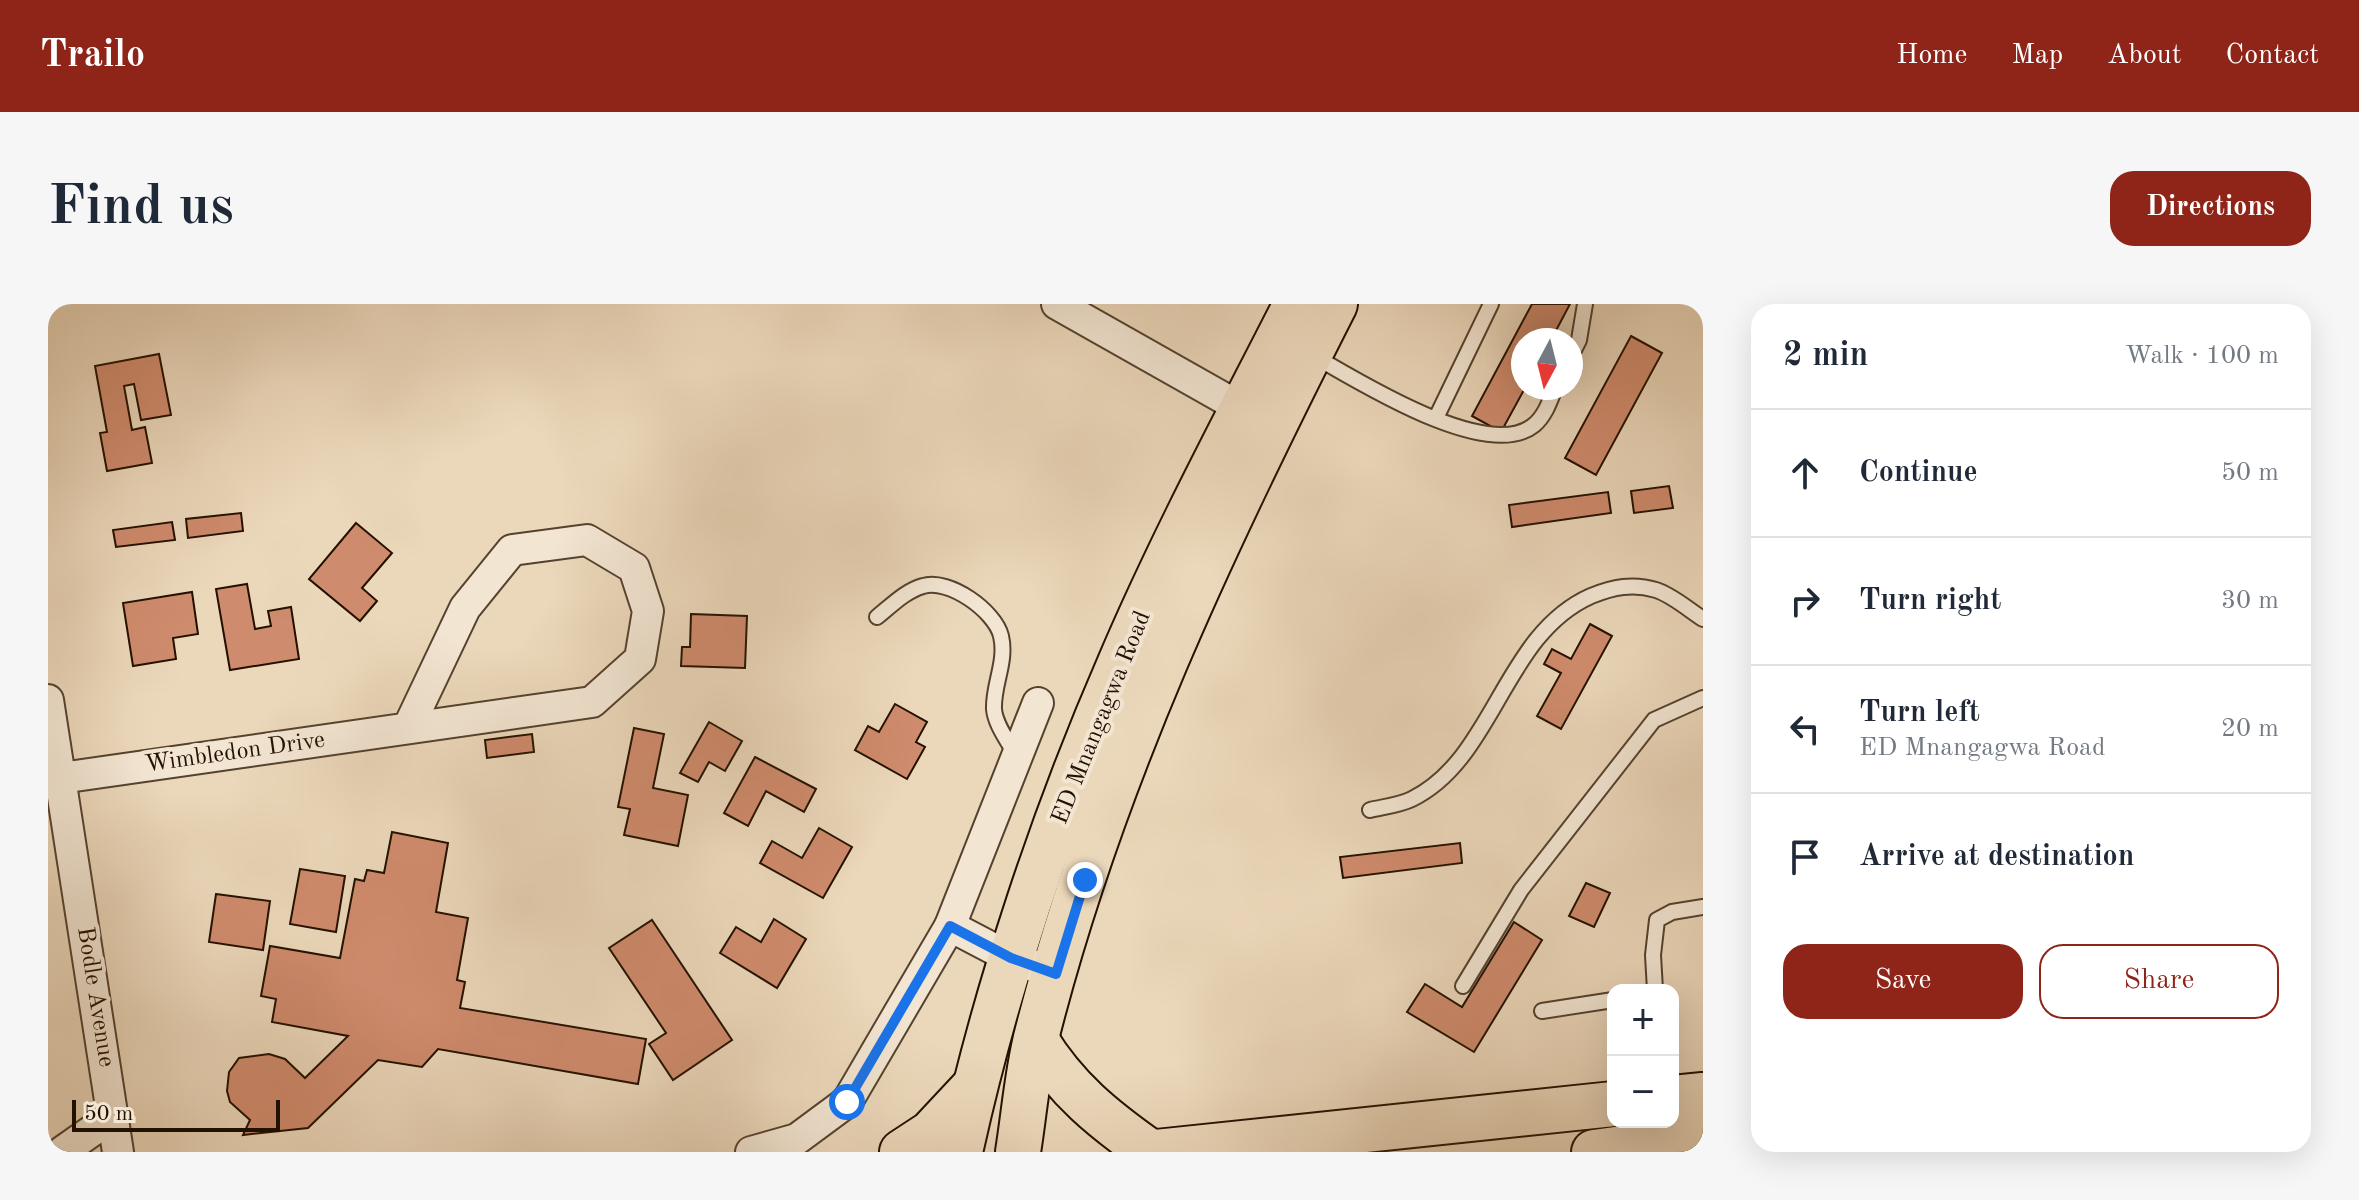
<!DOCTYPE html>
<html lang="en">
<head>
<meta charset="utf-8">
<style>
  body { margin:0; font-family:"Old Standard TT",serif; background:#f6f6f7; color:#1f2937 }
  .controls { position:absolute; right:24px; bottom:24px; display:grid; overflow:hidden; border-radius:16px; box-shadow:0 8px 32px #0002 }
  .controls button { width:72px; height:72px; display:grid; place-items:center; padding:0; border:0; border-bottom:2px solid #e0e1e3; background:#fff; color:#1f2937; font:40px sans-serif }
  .compass { position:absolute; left:1463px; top:24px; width:72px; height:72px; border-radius:50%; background:#fff; box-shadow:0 8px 32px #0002; rotate:187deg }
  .scale { position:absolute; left:24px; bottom:20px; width:208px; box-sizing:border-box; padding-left:8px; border:4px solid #231100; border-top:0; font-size:22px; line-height:28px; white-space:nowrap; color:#231100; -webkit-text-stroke:6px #f2e5d2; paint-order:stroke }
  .stop { position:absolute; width:24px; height:24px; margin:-18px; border:6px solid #1a73e8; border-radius:50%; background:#fff }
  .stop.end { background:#1a73e8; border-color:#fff; box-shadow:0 2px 8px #0008 }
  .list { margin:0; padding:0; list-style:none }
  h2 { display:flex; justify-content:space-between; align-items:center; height:104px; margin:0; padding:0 32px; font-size:34px }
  h2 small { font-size:26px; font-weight:400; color:#747a83 }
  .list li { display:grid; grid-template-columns:52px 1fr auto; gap:24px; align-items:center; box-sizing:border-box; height:128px; padding:0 32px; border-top:2px solid #e0e1e3 }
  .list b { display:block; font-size:30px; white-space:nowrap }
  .list p { margin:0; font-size:26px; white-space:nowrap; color:#747a83 }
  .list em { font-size:26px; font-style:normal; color:#747a83 }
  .actions { display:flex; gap:16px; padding:24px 32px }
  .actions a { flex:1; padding:18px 0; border:2px solid #8f2418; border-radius:24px; text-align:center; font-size:28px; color:#8f2418 }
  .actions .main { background:#8f2418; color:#fff }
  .icon { flex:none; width:44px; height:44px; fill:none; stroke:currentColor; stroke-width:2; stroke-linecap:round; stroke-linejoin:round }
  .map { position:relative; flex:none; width:1655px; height:848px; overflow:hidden; border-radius:24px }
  header { display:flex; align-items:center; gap:48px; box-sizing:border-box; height:112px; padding:0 40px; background:#8f2418; color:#fff }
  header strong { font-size:38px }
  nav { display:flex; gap:44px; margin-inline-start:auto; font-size:28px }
  .intro { display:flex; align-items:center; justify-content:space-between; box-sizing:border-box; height:192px; padding:0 48px }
  h1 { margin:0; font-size:56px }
  .button { padding:20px 36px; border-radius:24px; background:#8f2418; color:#fff; font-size:28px; font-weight:700 }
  main { display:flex; gap:48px; padding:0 48px }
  aside { flex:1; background:#fff; border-radius:24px; box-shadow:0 8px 32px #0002 }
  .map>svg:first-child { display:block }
  .building { fill:#cf8b6d; stroke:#231100; stroke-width:2 }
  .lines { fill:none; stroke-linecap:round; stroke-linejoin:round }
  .lane-casing { stroke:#55422e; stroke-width:18 }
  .street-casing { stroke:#55422e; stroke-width:34 }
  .primary-casing { stroke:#231100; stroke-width:48 }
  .highway-casing { stroke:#231100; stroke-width:48 }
  .lane { stroke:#f2e5d2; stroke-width:14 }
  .street { stroke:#f2e5d2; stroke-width:30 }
  .primary { stroke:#ebd7ba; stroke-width:44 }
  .highway { stroke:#ebd7ba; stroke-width:44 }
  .route { stroke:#1a73e8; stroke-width:10 }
  .labels { text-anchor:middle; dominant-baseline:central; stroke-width:8; stroke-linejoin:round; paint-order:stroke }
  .street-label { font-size:24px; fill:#231100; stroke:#f2e5d2 }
</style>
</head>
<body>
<header>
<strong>Trailo</strong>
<nav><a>Home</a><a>Map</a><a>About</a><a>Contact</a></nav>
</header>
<div class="intro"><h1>Find us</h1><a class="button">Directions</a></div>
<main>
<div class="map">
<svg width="1655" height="848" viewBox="0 0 1655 848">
  <rect width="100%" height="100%" fill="#ebd7ba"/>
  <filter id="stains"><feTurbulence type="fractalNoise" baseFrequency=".0025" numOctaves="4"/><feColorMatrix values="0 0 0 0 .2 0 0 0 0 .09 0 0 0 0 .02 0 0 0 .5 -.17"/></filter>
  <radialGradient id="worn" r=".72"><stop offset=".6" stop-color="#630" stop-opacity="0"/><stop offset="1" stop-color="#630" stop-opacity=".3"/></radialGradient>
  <g class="building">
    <path d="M1484,0H1522L1503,36H1475L1477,84L1453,128L1424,112Z"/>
    <path d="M1583,32L1614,49L1548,171L1517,154Z"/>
    <path d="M111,50L123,111L93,116L86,80L76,82L84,126L97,123L104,159L59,167L52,129L59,128L47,62Z"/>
    <path d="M1621,182L1625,204L1586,209L1583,187Z"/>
    <path d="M1560,188L1563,209L1464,223L1461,201Z"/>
    <path d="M193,209L195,227L140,234L138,215Z"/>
    <path d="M124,218L127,236L68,243L65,226Z"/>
    <path d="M308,219L344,249L314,284L329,297L312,317L261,275Z"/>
    <path d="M199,280L207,325L223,322L220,307L243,303L251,355L182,366L168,285Z"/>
    <path d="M144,288L150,330L125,334L128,355L85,362L75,299Z"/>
    <path d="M643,310L699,312L697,364L633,362L634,343H642Z"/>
    <path d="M1542,320L1564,332L1513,425L1489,412L1513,369L1496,360L1504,345L1523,355Z"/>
    <path d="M847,400L879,418L868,438L877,443L859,475L807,446L820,422L831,428Z"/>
    <path d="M661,418L694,437L677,467L661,458L650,478L632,469Z"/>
    <path d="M586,424L616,430L605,484L640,491L630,542L576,531L582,505L570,503Z"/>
    <path d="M484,430L486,448L439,454L437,436Z"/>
    <path d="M707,453L768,485L756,508L718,487L700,522L676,509Z"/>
    <path d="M771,524L804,543L775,594L712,559L724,537L754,554Z"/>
    <path d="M344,528L400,539L388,608L420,614L409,676L417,678L412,704L598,735L590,780L390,745L374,763L330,756L260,824L195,831L202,816L182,798L179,787L181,768L191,754L221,750L237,755L257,774L300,732L224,718L228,695L213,692L222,642L292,654L307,575L316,577L319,566L336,569Z"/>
    <path d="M1412,539L1414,559L1295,574L1292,553Z"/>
    <path d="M252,565L297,572L288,628L242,620Z"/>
    <path d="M1538,579L1562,589L1546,623L1521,612Z"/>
    <path d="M168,590L222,597L215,646L161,638Z"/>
    <path d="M726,615L758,635L729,684L672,649L688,623L713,638Z"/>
    <path d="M604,616L684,736L625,776L601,740L618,729L561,644Z"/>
    <path d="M1466,618L1494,636L1426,748L1359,708L1377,680L1414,703Z"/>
  </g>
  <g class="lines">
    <g class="lane-casing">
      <g id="lane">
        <path d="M1266,52C1310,77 1440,159 1486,121C1497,112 1502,97 1507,84"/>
        <path d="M1523,52L1531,36L1537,0"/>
        <path d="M1388,114L1443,0"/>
        <path d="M829,313C843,302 857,287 875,282C901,274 947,307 953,332C959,358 945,380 946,405C947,420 960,437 967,450"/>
        <path d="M1322,506C1335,503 1352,501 1364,495C1447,454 1455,331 1543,292C1565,283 1585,279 1608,286C1624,291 1641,306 1655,315"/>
        <path d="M1415,682L1473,586L1606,416L1655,394"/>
        <path d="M1607,686L1605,651L1609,616L1624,608L1655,603"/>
        <path d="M1494,707L1565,696"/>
      </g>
    </g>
    <g class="street-casing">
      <g id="street">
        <path d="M1009,0L1209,113"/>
        <path d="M0,396L70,848"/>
        <path d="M0,474H13L544,398L592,355L600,307L586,264L539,236L464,246L417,304L360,424"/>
        <path d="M902,622L963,654L1008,670"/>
        <path d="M14,848L65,812"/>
        <path d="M703,848L749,835L799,798L902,622L990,399"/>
      </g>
    </g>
    <g class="primary-casing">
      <g id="primary">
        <path d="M912,848C948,684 1005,513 1072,359C1124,237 1188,118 1248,0"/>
        <path d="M970,848C976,811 979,771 988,734C1053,476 1167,236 1287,0"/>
      </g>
    </g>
    <g class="highway-casing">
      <g id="highway">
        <path d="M988,736C1018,785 1055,815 1102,848"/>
        <path d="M1625,794L1655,791"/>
        <path d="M854,848L883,829L926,783"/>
        <path d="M1108,848L1565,800"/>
        <path d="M1546,848L1655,833"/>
      </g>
    </g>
    <use href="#lane" class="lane"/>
    <use href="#street" class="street"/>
    <use href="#primary" class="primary"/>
    <use href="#highway" class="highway"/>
  </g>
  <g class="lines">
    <path class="route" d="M799,798L902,622L963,654L1008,670L1037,576"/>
  </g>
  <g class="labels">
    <g class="street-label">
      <text transform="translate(1054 414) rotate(-68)">ED Mnangagwa Road</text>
      <text transform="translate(187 449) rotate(-8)">Wimbledon Drive</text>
      <text transform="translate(47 693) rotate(81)">Bodle Avenue</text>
    </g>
  </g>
  <rect width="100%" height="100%" filter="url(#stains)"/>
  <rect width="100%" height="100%" fill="url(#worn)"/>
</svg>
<div class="controls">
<button>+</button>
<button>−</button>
</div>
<svg class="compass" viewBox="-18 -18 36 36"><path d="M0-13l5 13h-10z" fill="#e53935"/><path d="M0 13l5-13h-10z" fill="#747a83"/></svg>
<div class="scale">50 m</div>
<div class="stop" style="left:799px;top:798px"></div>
<div class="stop end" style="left:1037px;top:576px"></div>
</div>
<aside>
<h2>2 min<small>Walk · 100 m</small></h2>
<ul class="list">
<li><svg class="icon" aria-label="ahead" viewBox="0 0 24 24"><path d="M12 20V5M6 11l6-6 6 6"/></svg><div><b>Continue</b></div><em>50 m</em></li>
<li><svg class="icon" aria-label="right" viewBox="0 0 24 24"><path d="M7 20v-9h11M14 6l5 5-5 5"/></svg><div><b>Turn right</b></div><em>30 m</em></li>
<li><svg class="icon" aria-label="left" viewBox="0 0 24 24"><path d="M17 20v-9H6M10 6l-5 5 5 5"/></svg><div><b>Turn left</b><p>ED Mnangagwa Road</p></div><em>20 m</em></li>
<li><svg class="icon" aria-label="arrive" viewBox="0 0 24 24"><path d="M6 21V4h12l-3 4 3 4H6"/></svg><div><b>Arrive at destination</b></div></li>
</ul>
<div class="actions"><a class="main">Save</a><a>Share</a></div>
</aside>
</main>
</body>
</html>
